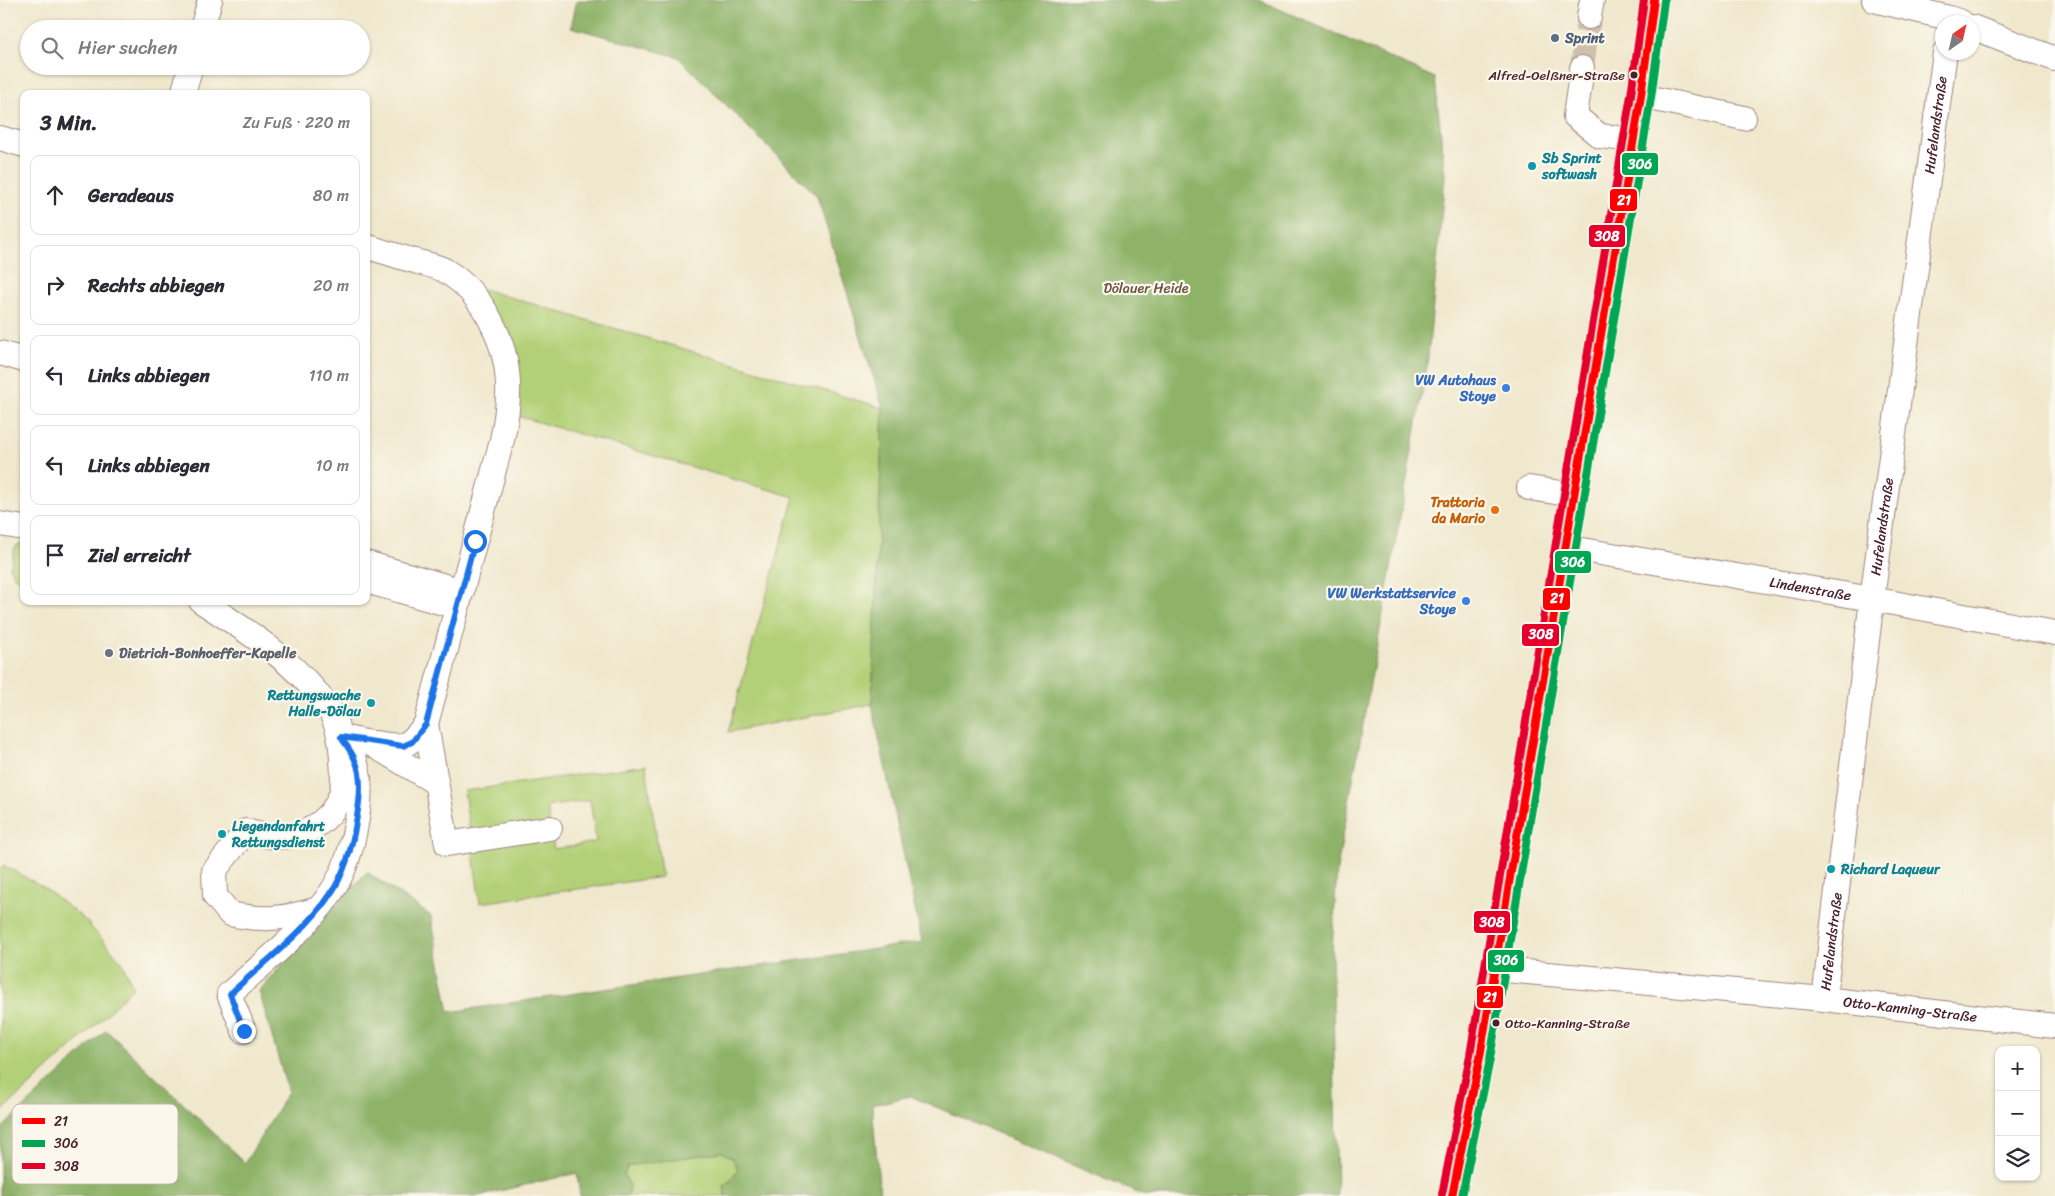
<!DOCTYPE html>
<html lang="de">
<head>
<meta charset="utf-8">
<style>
  body { margin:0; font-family:Sriracha,sans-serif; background:#f2f2f3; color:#2b2b33 }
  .controls { position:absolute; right:15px; bottom:15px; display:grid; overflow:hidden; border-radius:10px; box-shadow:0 1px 4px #0004 }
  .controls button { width:45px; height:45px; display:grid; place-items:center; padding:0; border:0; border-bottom:1px solid #e1e1e2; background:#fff; color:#2b2b33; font:25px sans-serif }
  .compass { position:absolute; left:1935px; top:15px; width:45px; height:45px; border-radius:50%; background:#fff; box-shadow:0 1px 4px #0004; rotate:34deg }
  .stop { position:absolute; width:15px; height:15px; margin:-11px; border:4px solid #1a73e8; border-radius:50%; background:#fff }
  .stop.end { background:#1a73e8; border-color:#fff; box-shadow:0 1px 5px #0008 }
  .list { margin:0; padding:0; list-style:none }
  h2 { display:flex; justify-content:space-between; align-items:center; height:65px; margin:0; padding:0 20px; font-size:21px }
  h2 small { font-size:16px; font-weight:400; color:#7c7c81 }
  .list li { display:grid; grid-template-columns:32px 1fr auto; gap:15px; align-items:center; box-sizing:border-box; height:80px; margin:0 10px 10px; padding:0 10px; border:1px solid #e1e1e2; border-radius:10px }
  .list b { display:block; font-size:19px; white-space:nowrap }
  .list em { font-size:16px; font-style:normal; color:#7c7c81 }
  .icon { flex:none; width:28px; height:28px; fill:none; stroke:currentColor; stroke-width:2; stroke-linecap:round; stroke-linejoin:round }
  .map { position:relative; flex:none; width:2055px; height:1196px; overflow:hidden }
  .search { position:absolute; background:#fff; box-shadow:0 1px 4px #0004; left:20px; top:20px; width:350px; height:55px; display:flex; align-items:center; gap:12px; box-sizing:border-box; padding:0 18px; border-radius:28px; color:#7c7c81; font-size:19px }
  .panel { position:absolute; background:#fff; box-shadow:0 1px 4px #0004; left:20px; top:90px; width:350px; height:515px; border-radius:10px }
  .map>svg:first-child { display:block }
  .green { fill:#b2d077; stroke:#7e7851; fill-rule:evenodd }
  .forest { fill:#8db268; stroke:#6c684a }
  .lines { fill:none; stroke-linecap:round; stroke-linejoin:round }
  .minor-tunnel { stroke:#cfc0ad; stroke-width:24; stroke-dasharray:24 12; stroke-linecap:butt }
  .minor-casing { stroke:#9d847c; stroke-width:26 }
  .major-casing { stroke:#9d847c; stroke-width:30 }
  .minor { stroke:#fff; stroke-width:24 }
  .major { stroke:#fff; stroke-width:28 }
  .bus-1-casing { stroke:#fbf7ec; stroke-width:11 }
  .bus-2-casing { stroke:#fbf7ec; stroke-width:11 }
  .bus-3-casing { stroke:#fbf7ec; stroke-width:11 }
  .bus-1 { stroke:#f00; stroke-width:8 }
  .bus-2 { stroke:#00a651; stroke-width:8 }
  .bus-3 { stroke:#e4002b; stroke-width:8 }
  .route { stroke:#1a73e8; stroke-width:6 }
  .service-dot { fill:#5c6f8a; stroke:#fbf7ec; stroke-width:2 }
  .bus-dot { fill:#4a1f2b; stroke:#fbf7ec; stroke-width:2 }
  .culture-dot { fill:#0f9aa8; stroke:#fbf7ec; stroke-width:2 }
  .shop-dot { fill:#3f7fe0; stroke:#fbf7ec; stroke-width:2 }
  .food-dot { fill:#e8710a; stroke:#fbf7ec; stroke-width:2 }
  .worship-dot { fill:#6b7280; stroke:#fbf7ec; stroke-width:2 }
  .labels { text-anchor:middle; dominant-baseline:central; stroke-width:4.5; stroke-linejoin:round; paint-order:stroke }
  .bus-label { font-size:13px; fill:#4a1f2b; stroke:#fbf7ec; text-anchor:end }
  .service-label { font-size:14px; font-weight:bold; fill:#4e5e75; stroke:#fbf7ec; text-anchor:start }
  .street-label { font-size:14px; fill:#4a1f2b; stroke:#fbf7ec }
  .culture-label { font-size:14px; font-weight:bold; fill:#0d838f; stroke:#fbf7ec; text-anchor:start }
  .park-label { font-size:14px; fill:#695442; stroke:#fbf7ec }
  .shop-label { font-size:14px; font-weight:bold; fill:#366cbe; stroke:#fbf7ec; text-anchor:end }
  .food-label { font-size:14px; font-weight:bold; fill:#c56008; stroke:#fbf7ec; text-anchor:end }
  .worship-label { font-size:14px; font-weight:bold; fill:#5b616d; stroke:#fbf7ec; text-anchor:start }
  .key { fill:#fbf7ec; stroke:#c6b6b2; stroke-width:1 }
  .key-label { font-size:14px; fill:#4a1f2b }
  .line-badge { stroke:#fbf7ec; stroke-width:2 }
  .badge-label { font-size:14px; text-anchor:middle; font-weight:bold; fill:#fff }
</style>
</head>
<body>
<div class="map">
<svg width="2055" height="1196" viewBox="0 0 2055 1196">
  <rect width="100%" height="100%" fill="#fbf7ec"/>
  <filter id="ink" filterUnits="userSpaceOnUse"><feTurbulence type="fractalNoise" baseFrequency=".02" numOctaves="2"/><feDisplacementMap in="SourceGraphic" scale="10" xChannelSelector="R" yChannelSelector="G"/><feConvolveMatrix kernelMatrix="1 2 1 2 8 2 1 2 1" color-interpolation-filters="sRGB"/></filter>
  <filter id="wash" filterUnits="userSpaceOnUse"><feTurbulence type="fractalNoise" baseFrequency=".0096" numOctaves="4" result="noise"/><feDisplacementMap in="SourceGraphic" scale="20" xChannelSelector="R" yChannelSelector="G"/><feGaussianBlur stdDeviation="1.12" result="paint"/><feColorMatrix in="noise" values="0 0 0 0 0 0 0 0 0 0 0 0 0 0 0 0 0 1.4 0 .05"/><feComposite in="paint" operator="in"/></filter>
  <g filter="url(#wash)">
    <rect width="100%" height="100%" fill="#f0e8cd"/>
    <g class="green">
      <path d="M462,283L883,408L872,704L728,732L794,497L507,413L508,382Z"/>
      <path d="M20,544L24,545V580L15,578L10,568L15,547Z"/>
      <path d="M646,765L662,877L480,903L464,791ZM590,800L596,842L554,849L547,807Z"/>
      <path d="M3,865L43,887L85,920L122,962L133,987L103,1018L0,1113V870Z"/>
      <path d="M722,1151L733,1158L738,1169L730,1181L724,1186L725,1196H628L629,1184L624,1175L628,1166Z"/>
    </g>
    <path class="forest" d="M577,0H1259L1435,78L1445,176L1427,367L1337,869L1332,952L1337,1196H1145L910,1096L872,1105L880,1196H725L724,1186L730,1181L738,1169L732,1158L722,1152L628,1166L624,1175L629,1184L628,1196H580L577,1173L478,1196H0V1130L106,1030L245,1163L288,1092L259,991L310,932L367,872L431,916L449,1012L922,942L872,705L883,408L817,196L678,57L571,27Z"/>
  </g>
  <g filter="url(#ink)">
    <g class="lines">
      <path class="minor-tunnel" d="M1582,68L1589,17"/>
      <g class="minor-casing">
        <g id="minor">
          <path d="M1874,0L1949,18L1961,22"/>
          <path d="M1589,17L1592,0"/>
          <path d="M1972,27L2055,59"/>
          <path d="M202,29L210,0"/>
          <path d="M1582,68L1575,116L1600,136L1634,140"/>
          <path d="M183,94L191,66"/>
          <path d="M1641,96L1744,118"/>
          <path d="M0,138L24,145"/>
          <path d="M366,246C383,252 401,257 418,262C426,264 436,266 444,270C482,292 506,339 508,383C509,402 506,421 502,440L426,724L447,844L550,828"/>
          <path d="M0,353L24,360"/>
          <path d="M1529,488L1574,495"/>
          <path d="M0,524L24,528"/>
          <path id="s1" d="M1565,547L1872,599L2055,633"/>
          <path d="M366,563L462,591"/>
          <path d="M366,581L457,607"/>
          <path d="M201,601C246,630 295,661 327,706C338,722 341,740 342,760C343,771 344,784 341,794C331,824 298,841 268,836C260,835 253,833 246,831L214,871L215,896L230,914C263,921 286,919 318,909"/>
          <path d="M341,737L370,743L436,783"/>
          <path d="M374,743C405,747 405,750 426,724"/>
          <path id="s2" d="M1494,969L1824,999L2055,1026"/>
          <path id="s3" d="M1824,999L1872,599L1945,52"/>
          <path d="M244,1031L229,994C262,964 305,931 330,894C347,870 354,841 358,812C361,789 361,768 349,749"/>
        </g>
      </g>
      <g class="major-casing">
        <path id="major" d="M1452,1196L1480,1057L1641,96L1654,0"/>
      </g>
      <use href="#minor" class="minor"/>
      <use href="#major" class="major"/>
      <g class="bus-1-casing">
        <path id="bus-1" d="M1452,1196L1480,1057L1641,96L1654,0"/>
      </g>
      <g class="bus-2-casing">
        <path id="bus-2" d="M1462,1196L1490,1059L1651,98L1664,1"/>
      </g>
      <g class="bus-3-casing">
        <path id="bus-3" d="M1442,1194L1470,1055L1631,95L1644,0"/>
      </g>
      <use href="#bus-1" class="bus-1"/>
      <use href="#bus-2" class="bus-2"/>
      <use href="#bus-3" class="bus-3"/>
    </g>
  </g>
  <g class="lines" filter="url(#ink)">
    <path class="route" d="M244,1031L230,994C263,963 304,933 330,895C346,872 353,844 357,816C360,799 363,776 355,760C352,752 345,744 341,737L403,746L412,742L426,724L475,541"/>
  </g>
  <circle class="service-dot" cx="1555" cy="38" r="5"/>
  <g class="bus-dot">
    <circle cx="1634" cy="75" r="4.5"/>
    <circle cx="1496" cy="1023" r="4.5"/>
  </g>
  <g class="culture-dot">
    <circle cx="1532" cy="166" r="5"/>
    <circle cx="371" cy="703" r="5"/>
    <circle cx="222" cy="834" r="5"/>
    <circle cx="1831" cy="869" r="5"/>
  </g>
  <g class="shop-dot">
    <circle cx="1506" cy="388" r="5"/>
    <circle cx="1466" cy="601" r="5"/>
  </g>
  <circle class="food-dot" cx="1495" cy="510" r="5"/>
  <circle class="worship-dot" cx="109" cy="653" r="5"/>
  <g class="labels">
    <g class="bus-label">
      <text x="1625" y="75">Alfred-Oelßner-Straße</text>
      <text x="1505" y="1023" text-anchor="start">Otto-Kanning-Straße</text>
    </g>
    <g class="service-label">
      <text x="1565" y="38">Sprint</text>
    </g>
    <g class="street-label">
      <text stroke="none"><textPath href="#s3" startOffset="881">Hufelandstraße</textPath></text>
      <text stroke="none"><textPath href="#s3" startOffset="476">Hufelandstraße</textPath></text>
      <text stroke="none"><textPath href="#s1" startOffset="249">Lindenstraße</textPath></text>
      <text stroke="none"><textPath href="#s3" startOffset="58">Hufelandstraße</textPath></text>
      <text stroke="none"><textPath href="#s2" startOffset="418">Otto-Kanning-Straße</textPath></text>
    </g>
    <g class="culture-label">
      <text x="1542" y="158">Sb Sprint<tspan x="1542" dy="16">softwash</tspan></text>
      <text x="361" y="695" text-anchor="end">Rettungswache<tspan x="361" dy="16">Halle-Dölau</tspan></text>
      <text x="232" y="826">Liegendanfahrt<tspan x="232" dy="16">Rettungsdienst</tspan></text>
      <text x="1841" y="869">Richard Laqueur</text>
    </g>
    <g class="park-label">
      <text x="1146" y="288">Dölauer Heide</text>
    </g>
    <g class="shop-label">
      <text x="1496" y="380">VW Autohaus<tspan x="1496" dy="16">Stoye</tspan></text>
      <text x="1456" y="593">VW Werkstattservice<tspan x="1456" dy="16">Stoye</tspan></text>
    </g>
    <g class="food-label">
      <text x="1485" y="502">Trattoria<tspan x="1485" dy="16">da Mario</tspan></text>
    </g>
    <g class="worship-label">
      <text x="119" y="653">Dietrich-Bonhoeffer-Kapelle</text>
    </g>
  </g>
  <rect x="12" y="1104" width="166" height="80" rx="8" class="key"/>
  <rect x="22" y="1118" width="23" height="6" fill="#f00"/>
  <rect x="22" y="1140" width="23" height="7" fill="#00a651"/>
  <rect x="22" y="1163" width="23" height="6" fill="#e4002b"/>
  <g class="key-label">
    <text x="54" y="1126">21</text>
    <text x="54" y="1148">306</text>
    <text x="54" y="1171">308</text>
  </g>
  <g class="line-badge">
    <rect x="1621" y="152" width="38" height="24" rx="5" fill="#00a651"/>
    <rect x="1609" y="188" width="29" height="24" rx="5" fill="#f00"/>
    <rect x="1588" y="224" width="38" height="24" rx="5" fill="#e4002b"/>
    <rect x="1554" y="550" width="38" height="24" rx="5" fill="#00a651"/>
    <rect x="1542" y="587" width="29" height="24" rx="5" fill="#f00"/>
    <rect x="1521" y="623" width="39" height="24" rx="5" fill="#e4002b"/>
    <rect x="1473" y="910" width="38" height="24" rx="5" fill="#e4002b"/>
    <rect x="1487" y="949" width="38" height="24" rx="5" fill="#00a651"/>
    <rect x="1476" y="985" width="28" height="24" rx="5" fill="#f00"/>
  </g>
  <g class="badge-label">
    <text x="1640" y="169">306</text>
    <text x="1624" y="205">21</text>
    <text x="1607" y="241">308</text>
    <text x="1573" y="567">306</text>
    <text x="1557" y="603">21</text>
    <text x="1541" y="639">308</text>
    <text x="1492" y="927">308</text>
    <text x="1506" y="965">306</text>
    <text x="1490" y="1002">21</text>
  </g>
</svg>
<div class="controls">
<button>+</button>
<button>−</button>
<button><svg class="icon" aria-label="layers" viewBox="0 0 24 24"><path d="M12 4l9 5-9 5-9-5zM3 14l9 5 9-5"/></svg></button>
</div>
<svg class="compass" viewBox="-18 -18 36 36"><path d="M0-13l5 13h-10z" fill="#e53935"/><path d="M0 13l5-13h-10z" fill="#7c7c81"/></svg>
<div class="stop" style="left:475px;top:541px"></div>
<div class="stop end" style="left:244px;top:1031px"></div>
<div class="search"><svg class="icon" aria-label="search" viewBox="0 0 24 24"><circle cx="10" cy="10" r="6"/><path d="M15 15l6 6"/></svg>Hier suchen</div>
<section class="panel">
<h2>3 Min.<small>Zu Fuß · 220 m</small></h2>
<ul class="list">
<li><svg class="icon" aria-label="ahead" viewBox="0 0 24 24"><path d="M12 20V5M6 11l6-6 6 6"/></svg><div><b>Geradeaus</b></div><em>80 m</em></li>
<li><svg class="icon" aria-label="right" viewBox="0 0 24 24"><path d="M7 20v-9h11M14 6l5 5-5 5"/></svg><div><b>Rechts abbiegen</b></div><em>20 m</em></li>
<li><svg class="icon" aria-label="left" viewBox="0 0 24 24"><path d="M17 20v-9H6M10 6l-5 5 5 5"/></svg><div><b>Links abbiegen</b></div><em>110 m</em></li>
<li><svg class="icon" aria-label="left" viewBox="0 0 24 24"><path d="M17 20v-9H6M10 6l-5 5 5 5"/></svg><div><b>Links abbiegen</b></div><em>10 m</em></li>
<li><svg class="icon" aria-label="arrive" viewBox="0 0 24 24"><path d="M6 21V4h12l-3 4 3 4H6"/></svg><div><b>Ziel erreicht</b></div></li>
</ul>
</section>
</div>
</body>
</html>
